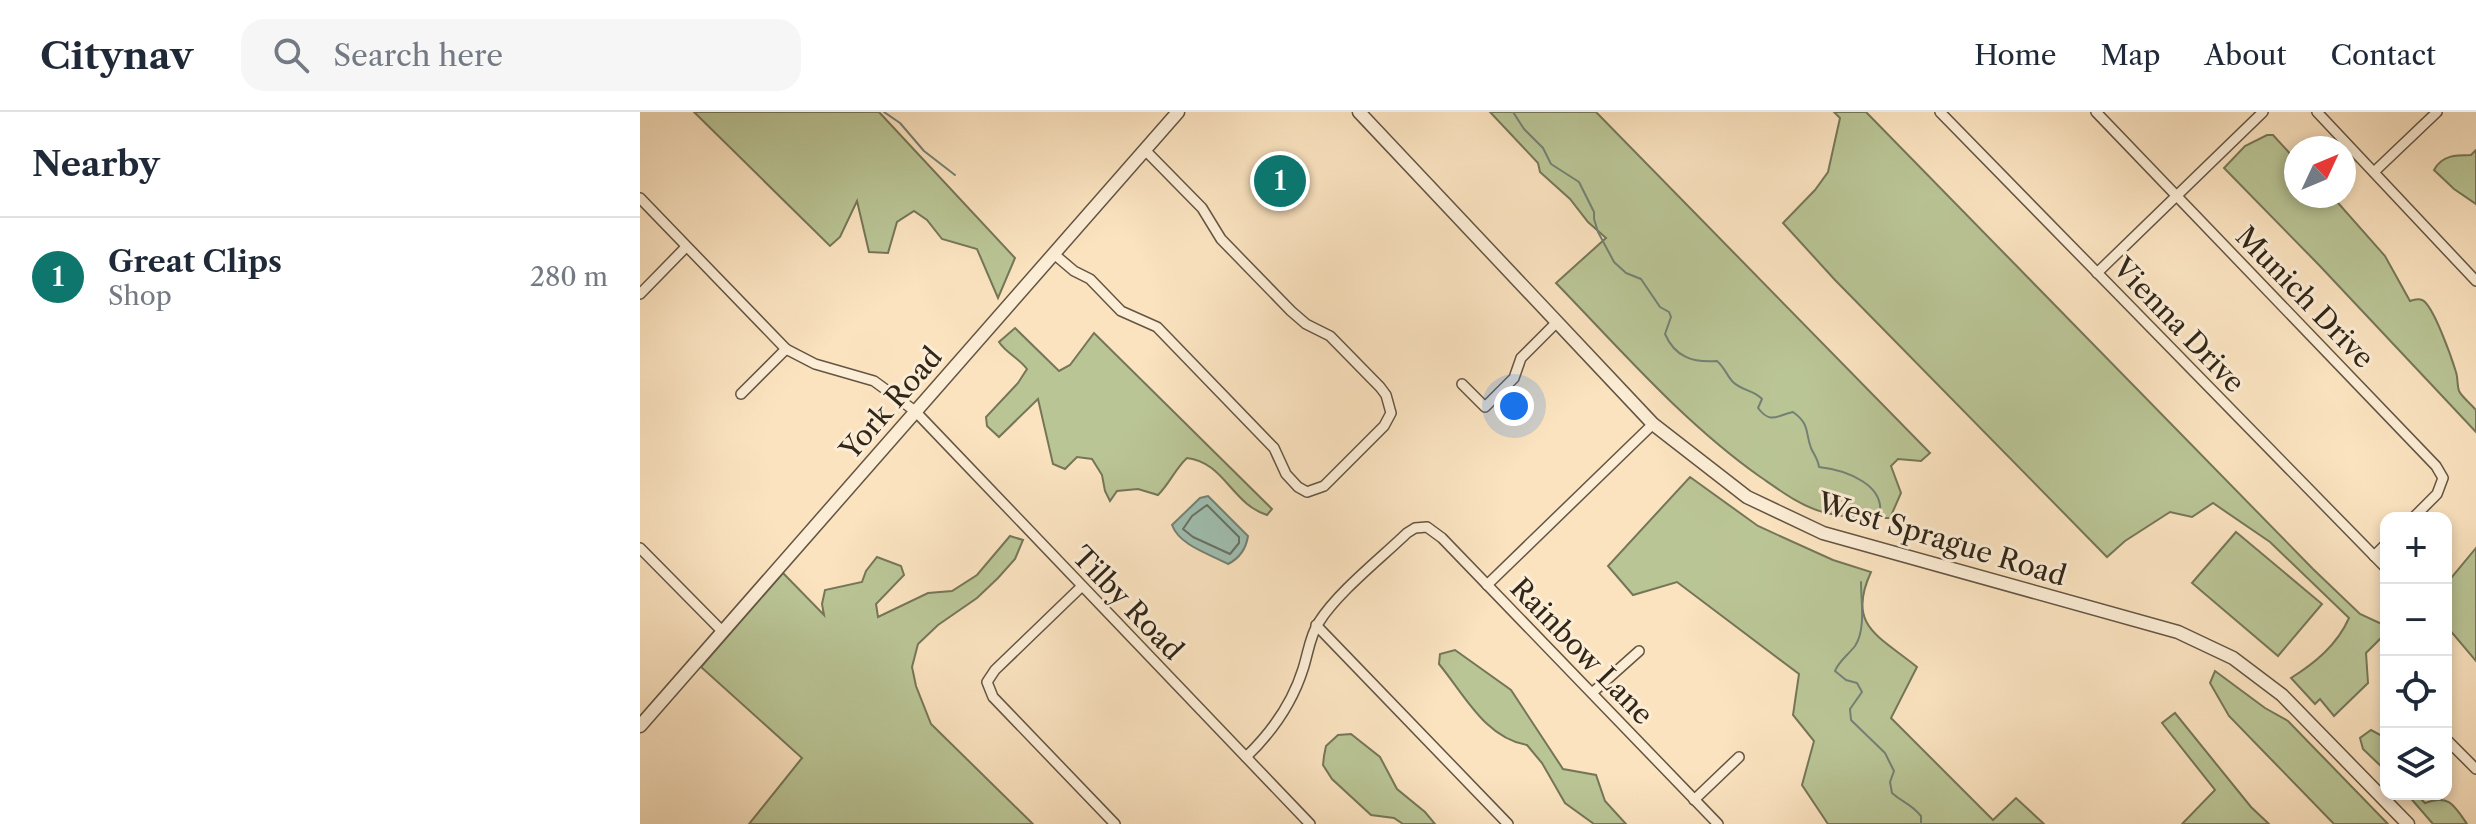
<!DOCTYPE html>
<html lang="en">
<head>
<meta charset="utf-8">
<style>
  body { margin:0; font-family:"Libre Caslon Text",serif; background:#f6f6f7; color:#1f2937 }
  .controls { position:absolute; right:24px; bottom:24px; display:grid; overflow:hidden; border-radius:16px; box-shadow:0 4px 12px #0003 }
  .controls button { width:72px; height:72px; display:grid; place-items:center; padding:0; border:0; border-bottom:2px solid #e0e1e3; background:#fff; color:#1f2937; font:40px sans-serif }
  .compass { position:absolute; left:1644px; top:24px; width:72px; height:72px; border-radius:50%; background:#fff; box-shadow:0 4px 12px #0003; rotate:46deg }
  .you { position:absolute; left:874px; top:294px; width:28px; height:28px; margin:-20px; border:6px solid #fff; border-radius:50%; background:#1a73e8; box-shadow:0 0 0 12px #1a73e833 }
  .badge { display:grid; place-items:center; width:52px; height:52px; border-radius:50%; background:#0f766e; color:#fff; font-size:26px; font-weight:700 }
  .pin { position:absolute; translate:-50% -50%; border:4px solid #fff; box-shadow:0 2px 8px #0006 }
  .list { margin:0; padding:0; list-style:none }
  h2 { display:flex; justify-content:space-between; align-items:center; height:104px; margin:0; padding:0 32px; font-size:34px }
  h2 small { font-size:26px; font-weight:400; color:#747a83 }
  .list li { display:grid; grid-template-columns:52px 1fr auto; gap:24px; align-items:center; box-sizing:border-box; height:120px; padding:0 32px; border-top:2px solid #e0e1e3 }
  .list b { display:block; font-size:30px; white-space:nowrap }
  .list p { margin:0; font-size:26px; white-space:nowrap; color:#747a83 }
  .list em { font-size:26px; font-style:normal; color:#747a83 }
  .icon { flex:none; width:44px; height:44px; fill:none; stroke:currentColor; stroke-width:2; stroke-linecap:round; stroke-linejoin:round }
  .map { position:relative; flex:none; width:1836px; height:712px; overflow:hidden }
  header { display:flex; align-items:center; gap:48px; box-sizing:border-box; height:112px; padding:0 40px; background:#fff; border-bottom:2px solid #e0e1e3 }
  header strong { font-size:38px }
  nav { display:flex; gap:44px; margin-inline-start:auto; font-size:28px }
  .search { width:560px; height:72px; background:#f6f6f7; display:flex; align-items:center; gap:20px; box-sizing:border-box; padding:0 28px; border-radius:24px; color:#747a83; font-size:30px }
  main { display:flex }
  aside { flex:1; background:#fff }
  .map>svg:first-child { display:block }
  .green { fill:#bac596; stroke:#757658; stroke-width:2 }
  .water { fill:#9fbeb0; stroke:#738174; stroke-width:2 }
  .lines { fill:none; stroke-linecap:round; stroke-linejoin:round }
  .shore { stroke:#687264; stroke-width:2 }
  .stream { stroke:#738174; stroke-width:2 }
  .minor-casing { stroke:#635543; stroke-width:12 }
  .tertiary-casing { stroke:#635543; stroke-width:15 }
  .minor { stroke:#fcedd6; stroke-width:9 }
  .tertiary { stroke:#fcedd6; stroke-width:12 }
  .labels { text-anchor:middle; dominant-baseline:central; stroke-width:6; stroke-linejoin:round; paint-order:stroke }
  .street-label { font-size:28px; fill:#302619; stroke:#fcedd6 }
</style>
</head>
<body>
<header>
<strong>Citynav</strong>
<div class="search"><svg class="icon" aria-label="search" viewBox="0 0 24 24"><circle cx="10" cy="10" r="6"/><path d="M15 15l6 6"/></svg>Search here</div>
<nav><a>Home</a><a>Map</a><a>About</a><a>Contact</a></nav>
</header>
<main>
<aside>
<h2>Nearby<small></small></h2>
<ul class="list">
<li><span class="badge">1</span><div><b>Great Clips</b><p>Shop</p></div><em>280 m</em></li>
</ul>
</aside>
<div class="map">
<svg width="1836" height="712" viewBox="0 0 1836 712">
  <rect width="100%" height="100%" fill="#fbe3c0"/>
  <filter id="stains"><feTurbulence type="fractalNoise" baseFrequency=".0025" numOctaves="4"/><feColorMatrix values="0 0 0 0 .2 0 0 0 0 .09 0 0 0 0 .02 0 0 0 .5 -.17"/></filter>
  <radialGradient id="worn" r=".72"><stop offset=".6" stop-color="#630" stop-opacity="0"/><stop offset="1" stop-color="#630" stop-opacity=".3"/></radialGradient>
  <g class="green">
    <path d="M54,0H239L375,146L358,186L337,137L302,127L287,108L274,99L257,110L248,141L229,140L217,89L200,125L190,134Z"/>
    <path d="M850,0H956L1290,341L1281,349L1258,347L1251,354L1261,381L1250,406C1228,406 1204,406 1183,400C1160,394 1138,377 1119,364C1043,310 981,238 916,171L966,126L948,110L930,87L900,60L898,51Z"/>
    <path d="M1194,0H1226L1673,457L1720,502L1746,514V521L1726,541L1728,571L1694,604L1680,587L1675,592L1651,566C1675,551 1697,533 1709,506L1630,430L1573,391L1552,405L1530,400L1485,429L1467,445L1195,168L1143,111L1175,78L1188,60L1200,6Z"/>
    <path d="M1627,23H1633L1655,47L1648,52L1656,61V84H1692L1745,144L1770,189C1774,188 1778,186 1782,188C1793,192 1812,247 1816,260C1818,266 1817,273 1819,279C1822,285 1831,292 1836,298V320L1679,153L1584,56L1605,34Z"/>
    <path d="M1836,38V92L1814,77L1794,58C1802,43 1816,43 1831,43Z"/>
    <path d="M375,216L419,259L430,253L454,221L632,397L627,403C592,392 584,350 547,346C535,357 530,371 518,383L498,377L477,379L470,389L465,379L462,363L452,347L437,345L425,357L413,352L398,287L359,325L347,314L346,305L378,271L387,257C379,246 366,241 359,230Z"/>
    <path d="M1050,365L1118,414L1193,448L1231,460C1206,514 1239,524 1277,555L1251,606L1353,708L1376,686L1404,712H1188L1162,673L1174,629L1153,603L1159,562L1037,470L993,483L968,454Z"/>
    <path d="M1596,420L1682,492L1638,544L1552,471Z"/>
    <path d="M370,424L383,428L375,447L358,466L337,486L298,513L278,532L272,555L276,574L291,612L393,712H109L162,646L61,555L143,461L184,503L182,492L185,478L222,470L226,459L237,445L261,454L264,463L236,492L238,505L288,481L312,479L337,463Z"/>
    <path d="M1836,436V549L1809,517H1806V472Z"/>
    <path d="M815,538L871,578L923,657L956,663L965,689L986,712H954L925,691L902,651L887,633C845,626 824,582 799,552L800,542Z"/>
    <path d="M1575,559L1625,596L1648,609L1748,712H1694L1589,604L1570,571Z"/>
    <path d="M1535,601L1611,695L1629,712H1542L1575,678L1522,611Z"/>
    <path d="M1731,618L1746,626V659L1723,637L1720,626Z"/>
    <path d="M711,622L740,645L757,677L785,700L795,712H763L754,706L731,703L692,667L683,653L684,644L686,634L698,623Z"/>
    <path d="M1767,682H1776L1785,691C1809,682 1814,693 1827,712H1793Z"/>
  </g>
  <path class="water" d="M568,384L608,424C606,437 600,446 588,452C570,442 540,434 532,413L560,386Z"/>
  <g class="lines">
    <path class="shore" d="M567,393L599,425V431L590,442L553,425L543,417L552,404Z"/>
    <g class="stream">
      <path d="M244,0L260,11L284,39L315,63"/>
      <path d="M873,0L884,17L903,36L911,52L939,70L954,100V107L958,120L974,150L986,161L1001,167L1020,195L1029,200L1031,205L1025,222C1035,245 1053,251 1077,249C1085,256 1087,264 1093,270C1102,279 1114,278 1122,287L1118,296C1131,313 1137,303 1153,300C1170,312 1165,320 1171,336C1174,343 1178,347 1179,355C1206,358 1248,373 1239,406"/>
      <path d="M1221,470C1221,489 1226,518 1215,534C1208,543 1199,549 1195,559L1206,568L1217,571L1222,580L1210,597L1211,608L1245,641L1254,659L1250,670L1252,681C1263,691 1270,691 1281,704V712"/>
    </g>
    <g class="minor-casing">
      <g id="minor">
        <path d="M1300,0L1746,456"/>
        <path d="M1456,0L1796,354L1803,366L1797,382L1773,406"/>
        <path d="M1677,0L1836,169"/>
        <path d="M1734,60L1797,0"/>
        <path d="M0,86L146,237L175,252L234,269L275,299L670,712"/>
        <path d="M414,142L434,159L450,167L481,199L517,215L634,336L646,362L658,375L667,380L684,374L744,314L751,301L746,283L740,275L690,224L666,212L651,199L581,127L562,96L505,38"/>
        <path d="M1457,161L1623,0"/>
        <path d="M0,182L46,135"/>
        <path d="M822,272L845,295L874,266L881,246L917,210"/>
        <path d="M101,282L146,237"/>
        <path d="M0,436L82,519"/>
        <path d="M1734,444L1746,432"/>
        <path d="M847,473L1013,312"/>
        <path d="M441,475L355,558L347,570L353,585L475,712"/>
        <path d="M676,513L868,712"/>
        <path d="M952,581L999,539"/>
        <path d="M1806,627L1836,657"/>
        <path d="M606,645C632,620 652,592 663,557C668,542 670,523 679,510C698,480 740,447 767,421L775,416L787,415L802,426L1078,712"/>
        <path d="M1054,688L1099,645"/>
      </g>
    </g>
    <g class="tertiary-casing">
      <g id="tertiary">
        <path d="M719,0L1013,312L1107,385L1183,421L1538,520L1593,546L1642,583L1768,712"/>
        <path d="M0,614L538,0"/>
      </g>
    </g>
    <use href="#minor" class="minor"/>
    <use href="#tertiary" class="tertiary"/>
  </g>
  <g class="labels">
    <g class="street-label">
      <text transform="translate(1665 185) rotate(46)">Munich Drive</text>
      <text transform="translate(1539 213) rotate(46)">Vienna Drive</text>
      <text transform="translate(251 291) rotate(-49)">York Road</text>
      <text transform="translate(1302 427) rotate(17)">West Sprague Road</text>
      <text transform="translate(488 491) rotate(46)">Tilby Road</text>
      <text transform="translate(942 539) rotate(46)">Rainbow Lane</text>
    </g>
  </g>
  <rect width="100%" height="100%" filter="url(#stains)"/>
  <rect width="100%" height="100%" fill="url(#worn)"/>
</svg>
<div class="controls">
<button>+</button>
<button>−</button>
<button><svg class="icon" aria-label="locate" viewBox="0 0 24 24"><circle cx="12" cy="12" r="6"/><path d="M12 2v4M12 18v4M2 12h4M18 12h4"/></svg></button>
<button><svg class="icon" aria-label="layers" viewBox="0 0 24 24"><path d="M12 4l9 5-9 5-9-5zM3 14l9 5 9-5"/></svg></button>
</div>
<svg class="compass" viewBox="-18 -18 36 36"><path d="M0-13l5 13h-10z" fill="#e53935"/><path d="M0 13l5-13h-10z" fill="#747a83"/></svg>
<div class="you"></div>
<div class="pin badge" style="left:640px;top:69px">1</div>
</div>
</main>
</body>
</html>
